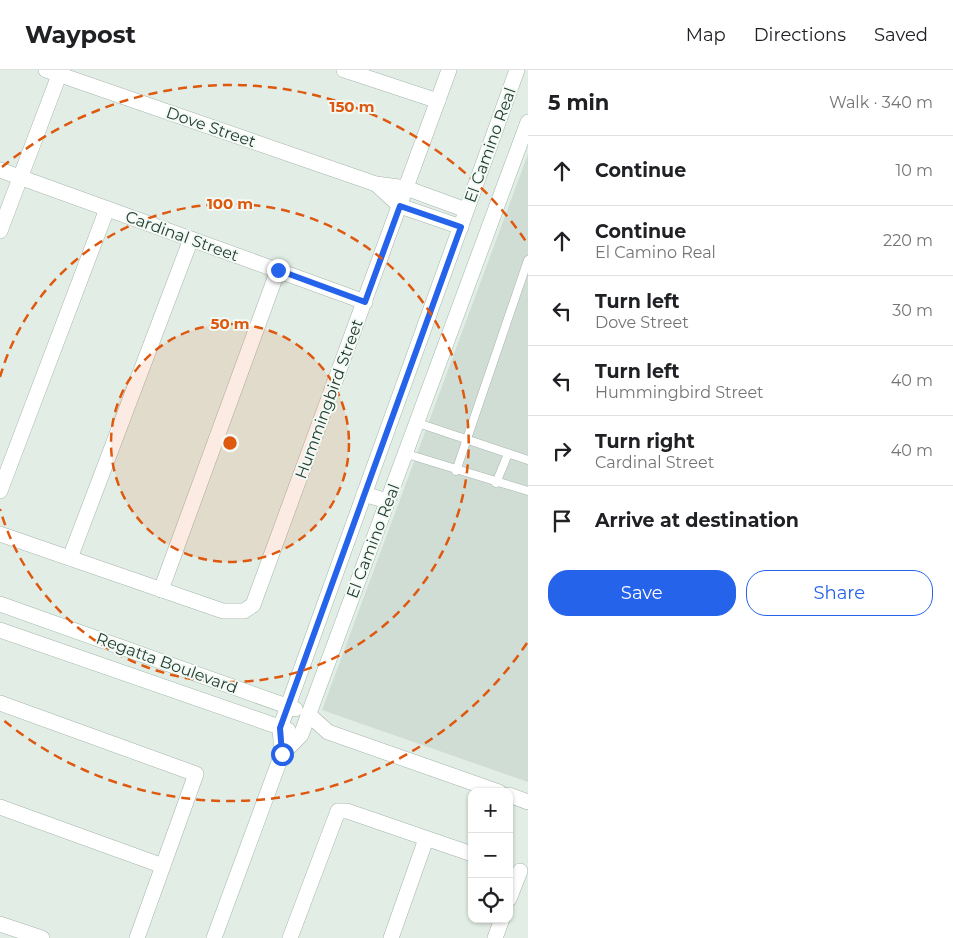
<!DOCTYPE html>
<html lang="en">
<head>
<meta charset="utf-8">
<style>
  body { margin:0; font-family:Montserrat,sans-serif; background:#f6f6f6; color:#202124 }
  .controls { position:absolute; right:15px; bottom:15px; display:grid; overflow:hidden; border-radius:10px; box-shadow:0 1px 4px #0004 }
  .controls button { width:45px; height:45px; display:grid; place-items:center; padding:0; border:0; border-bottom:1px solid #e0e0e0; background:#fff; color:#202124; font:25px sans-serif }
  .stop { position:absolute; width:15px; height:15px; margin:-11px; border:4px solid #2563eb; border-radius:50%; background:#fff }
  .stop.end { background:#2563eb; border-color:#fff; box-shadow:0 1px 5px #0008 }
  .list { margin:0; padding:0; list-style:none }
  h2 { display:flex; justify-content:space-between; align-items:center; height:65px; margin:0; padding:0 20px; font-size:21px }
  h2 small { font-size:16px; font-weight:400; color:#757577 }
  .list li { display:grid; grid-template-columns:32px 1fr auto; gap:15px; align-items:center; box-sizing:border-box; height:70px; padding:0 20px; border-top:1px solid #e0e0e0 }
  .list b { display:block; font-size:19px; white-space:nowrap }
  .list p { margin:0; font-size:16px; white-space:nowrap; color:#757577 }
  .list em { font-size:16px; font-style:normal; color:#757577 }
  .actions { display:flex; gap:10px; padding:15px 20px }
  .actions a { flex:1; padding:11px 0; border:1px solid #2563eb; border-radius:20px; text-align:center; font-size:18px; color:#2563eb }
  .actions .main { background:#2563eb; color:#fff }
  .icon { flex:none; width:28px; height:28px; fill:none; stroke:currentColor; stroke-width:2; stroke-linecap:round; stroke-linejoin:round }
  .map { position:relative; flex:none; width:528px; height:868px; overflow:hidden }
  header { display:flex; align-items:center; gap:30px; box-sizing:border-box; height:70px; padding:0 25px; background:#fff; border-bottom:1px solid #e0e0e0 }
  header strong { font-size:24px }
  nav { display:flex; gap:28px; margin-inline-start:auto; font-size:18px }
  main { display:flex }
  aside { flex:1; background:#fff }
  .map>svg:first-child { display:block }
  .built { fill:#d0ddd4 }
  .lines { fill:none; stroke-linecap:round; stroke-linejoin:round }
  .lane-casing { stroke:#a5b5ac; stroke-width:9 }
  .street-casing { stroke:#a5b5ac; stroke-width:16 }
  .secondary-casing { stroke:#a0b9ab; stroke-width:16 }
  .lane { stroke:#fff; stroke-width:8 }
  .street { stroke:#fff; stroke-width:15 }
  .secondary { stroke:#fff; stroke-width:15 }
  .route { stroke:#2563eb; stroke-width:6 }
  .ring { fill:none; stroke:#de580e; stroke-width:2.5; stroke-dasharray:9 6 }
  .labels { text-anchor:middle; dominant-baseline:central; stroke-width:4; stroke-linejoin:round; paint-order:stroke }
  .street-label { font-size:16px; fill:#223e31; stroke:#f3f9f5 }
  .centre { fill:#de580e; stroke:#f3f9f5; stroke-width:2.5 }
  .ring-label { font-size:15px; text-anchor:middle; font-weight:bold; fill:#de580e; stroke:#f3f9f5; stroke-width:4; stroke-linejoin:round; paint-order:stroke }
</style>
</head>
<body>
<header>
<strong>Waypost</strong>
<nav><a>Map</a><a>Directions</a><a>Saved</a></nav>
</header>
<main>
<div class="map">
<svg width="528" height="868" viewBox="0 0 528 868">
  <rect width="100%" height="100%" fill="#e2ede6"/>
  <path class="built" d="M528,84V712L322,640Z"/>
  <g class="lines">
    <g class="lane-casing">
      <g id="lane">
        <path d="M418,353L528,390"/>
        <path d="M407,384L528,421"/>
        <path d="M456,401L528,190"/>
        <path d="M496,413L508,384"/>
      </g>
    </g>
    <g class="street-casing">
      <g id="street">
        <path d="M46,0L376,114L406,118L466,140"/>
        <path d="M344,0L438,31"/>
        <path d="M0,100L365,232"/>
        <path d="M376,114L400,136L461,157"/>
        <path d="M0,161L61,0"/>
        <path d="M0,421L107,139"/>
        <path d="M364,424L387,431"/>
        <path d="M0,464L223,541H244L253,535L449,0"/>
        <path d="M70,488L191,169"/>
        <path d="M161,520L278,200"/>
        <path d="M0,633L196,704L137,868"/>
        <path d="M308,644L328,662L499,722"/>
        <path d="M509,725L528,732"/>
        <path d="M0,737L163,796"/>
        <path d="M509,829L520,801"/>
        <path d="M0,854L42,868"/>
        <path d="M290,868L338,741H347L472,784"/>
        <path d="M391,868L426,769"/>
        <path d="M495,868L502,849"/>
      </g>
    </g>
    <g class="secondary-casing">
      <g id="secondary">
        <path d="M0,534L295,639"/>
        <path d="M0,560L288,660"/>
        <path d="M282,684L301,665L528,52"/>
        <path d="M214,868L282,684L280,658L517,0"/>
      </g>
    </g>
    <use href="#lane" class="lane"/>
    <use href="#street" class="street"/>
    <use href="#secondary" class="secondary"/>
  </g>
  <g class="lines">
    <path class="route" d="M278,200L365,232L400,136L461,157L280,658L282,684"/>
  </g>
  <circle cx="230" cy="373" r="119" fill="#de580e" fill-opacity=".12"/>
  <g class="ring">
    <circle cx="230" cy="373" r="119"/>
    <path d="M0 307A239 239 0 1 1 0 439"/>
    <path d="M527 573A358 358 0 0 1 2 649M2 97A358 358 0 0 1 527 173"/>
  </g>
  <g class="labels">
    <g class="street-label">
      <text transform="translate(211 57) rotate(19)">Dove Street</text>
      <text transform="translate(490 75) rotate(-70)">El Camino Real</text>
      <text transform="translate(182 166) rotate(20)">Cardinal Street</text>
      <text transform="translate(329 329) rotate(-70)">Hummingbird Street</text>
      <text transform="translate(373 471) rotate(-69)">El Camino Real</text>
      <text transform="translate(167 593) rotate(20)">Regatta Boulevard</text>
    </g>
  </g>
  <circle cx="230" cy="373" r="8" class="centre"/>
  <g class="ring-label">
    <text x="352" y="42">150 m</text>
    <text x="230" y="139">100 m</text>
    <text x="230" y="259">50 m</text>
  </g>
</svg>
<div class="controls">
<button>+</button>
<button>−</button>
<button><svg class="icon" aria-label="locate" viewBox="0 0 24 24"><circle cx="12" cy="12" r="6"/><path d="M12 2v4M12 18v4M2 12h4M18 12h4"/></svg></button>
</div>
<div class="stop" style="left:282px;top:684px"></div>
<div class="stop end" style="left:278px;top:200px"></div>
</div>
<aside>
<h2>5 min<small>Walk · 340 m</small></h2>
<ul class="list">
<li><svg class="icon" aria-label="ahead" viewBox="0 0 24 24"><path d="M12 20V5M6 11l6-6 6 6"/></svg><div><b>Continue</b></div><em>10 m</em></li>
<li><svg class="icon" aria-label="ahead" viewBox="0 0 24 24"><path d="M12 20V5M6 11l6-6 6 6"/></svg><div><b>Continue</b><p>El Camino Real</p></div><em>220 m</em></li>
<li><svg class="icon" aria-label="left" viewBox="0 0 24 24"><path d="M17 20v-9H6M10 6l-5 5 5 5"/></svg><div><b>Turn left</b><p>Dove Street</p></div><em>30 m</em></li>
<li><svg class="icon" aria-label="left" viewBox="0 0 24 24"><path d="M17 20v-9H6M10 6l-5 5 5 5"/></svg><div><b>Turn left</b><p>Hummingbird Street</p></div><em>40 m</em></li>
<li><svg class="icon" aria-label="right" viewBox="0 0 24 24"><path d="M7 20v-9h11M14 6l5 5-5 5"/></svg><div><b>Turn right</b><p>Cardinal Street</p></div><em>40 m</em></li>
<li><svg class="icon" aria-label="arrive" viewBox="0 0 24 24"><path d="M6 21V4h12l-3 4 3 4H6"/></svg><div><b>Arrive at destination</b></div></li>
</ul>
<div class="actions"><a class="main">Save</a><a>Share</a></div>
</aside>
</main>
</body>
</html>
